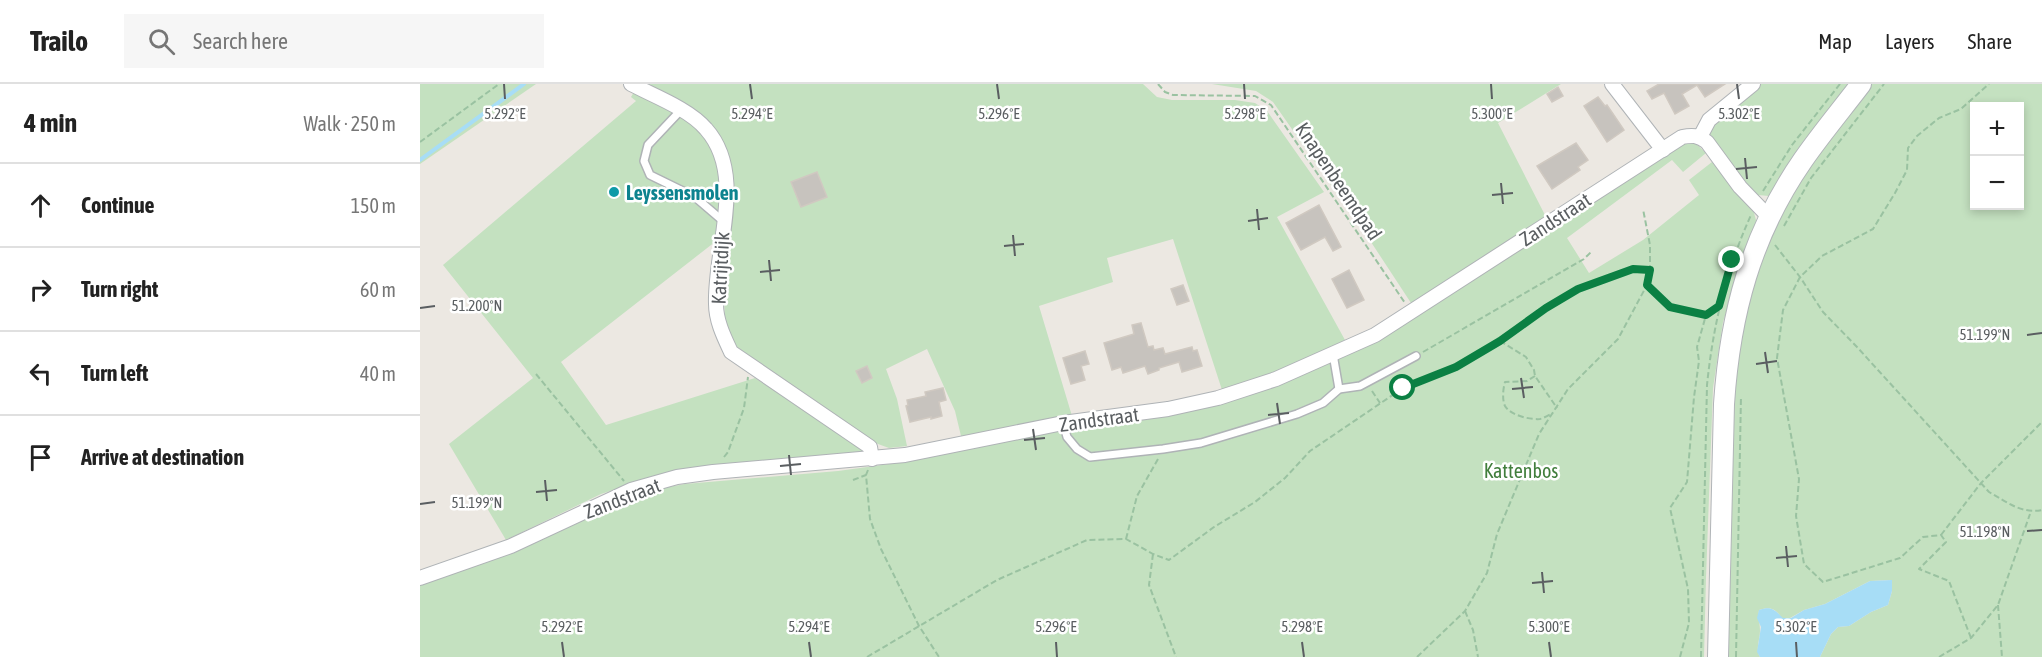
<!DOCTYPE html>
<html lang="en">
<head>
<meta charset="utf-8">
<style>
  body { margin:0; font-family:"Asap Condensed",sans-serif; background:#f6f6f6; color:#222 }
  .controls { position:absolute; right:18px; top:18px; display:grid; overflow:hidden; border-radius:0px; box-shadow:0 3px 9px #0003 }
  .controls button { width:54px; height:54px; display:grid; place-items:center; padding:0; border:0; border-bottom:2px solid #e0e0e0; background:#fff; color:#222; font:30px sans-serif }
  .stop { position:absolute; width:18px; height:18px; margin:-14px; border:4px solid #0b8043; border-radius:50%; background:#fff }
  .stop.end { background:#0b8043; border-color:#fff; box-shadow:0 2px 6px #0008 }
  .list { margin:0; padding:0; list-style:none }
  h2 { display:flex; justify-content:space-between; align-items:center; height:78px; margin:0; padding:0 24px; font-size:26px }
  h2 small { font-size:20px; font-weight:400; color:#767676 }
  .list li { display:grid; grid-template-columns:39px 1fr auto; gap:18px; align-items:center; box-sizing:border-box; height:84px; padding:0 24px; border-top:2px solid #e0e0e0 }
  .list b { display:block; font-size:22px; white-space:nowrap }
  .list em { font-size:20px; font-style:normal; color:#767676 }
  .icon { flex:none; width:33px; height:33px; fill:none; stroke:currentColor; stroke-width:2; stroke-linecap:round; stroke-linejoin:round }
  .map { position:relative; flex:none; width:1622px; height:573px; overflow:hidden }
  header { display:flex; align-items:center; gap:36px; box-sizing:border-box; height:84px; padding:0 30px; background:#fff; border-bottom:2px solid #e0e0e0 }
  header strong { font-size:28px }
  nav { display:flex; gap:33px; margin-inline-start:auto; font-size:21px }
  .search { width:420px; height:54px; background:#f6f6f6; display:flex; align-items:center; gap:15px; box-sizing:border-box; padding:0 21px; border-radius:0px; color:#767676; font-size:22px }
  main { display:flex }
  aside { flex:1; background:#fff }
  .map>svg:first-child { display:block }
  .green { fill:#c4e1c0; fill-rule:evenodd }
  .water { fill:#a7ddf6 }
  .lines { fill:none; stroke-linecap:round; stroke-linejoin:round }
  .stream { stroke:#a7ddf6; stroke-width:4 }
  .building { fill:#c7c3be; stroke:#d0c9c1; stroke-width:1.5 }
  .lane-casing { stroke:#afb3b6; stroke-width:10 }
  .street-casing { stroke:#afb3b6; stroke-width:16 }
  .secondary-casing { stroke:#b1b5b8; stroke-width:22 }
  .path { stroke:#9ac2a1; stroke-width:2; stroke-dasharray:6 3; stroke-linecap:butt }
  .lane { stroke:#fff; stroke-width:7 }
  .street { stroke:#fff; stroke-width:14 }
  .secondary { stroke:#fff; stroke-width:20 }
  .route { stroke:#0b8043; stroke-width:8 }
  .ticks { fill:none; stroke:#5a5e61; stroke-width:2 }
  .culture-dot { fill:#0f9aa8; stroke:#fff; stroke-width:2 }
  .labels { text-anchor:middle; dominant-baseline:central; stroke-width:5; stroke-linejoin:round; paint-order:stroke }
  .street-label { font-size:20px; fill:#5a5e61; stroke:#fff }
  .culture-label { font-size:20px; font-weight:bold; fill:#0d838f; stroke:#fff; text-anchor:start }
  .park-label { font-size:20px; fill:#417e3c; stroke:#fff }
  .ticks-label { font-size:15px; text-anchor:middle; fill:#5a5e61; stroke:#fff; stroke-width:5; stroke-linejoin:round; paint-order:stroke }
</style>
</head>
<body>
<header>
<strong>Trailo</strong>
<div class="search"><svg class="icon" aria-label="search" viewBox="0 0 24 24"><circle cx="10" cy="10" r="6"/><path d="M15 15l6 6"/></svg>Search here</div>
<nav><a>Map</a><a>Layers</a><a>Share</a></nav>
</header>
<main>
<aside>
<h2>4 min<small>Walk · 250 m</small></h2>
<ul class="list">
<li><svg class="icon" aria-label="ahead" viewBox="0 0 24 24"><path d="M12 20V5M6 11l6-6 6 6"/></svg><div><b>Continue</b></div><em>150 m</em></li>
<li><svg class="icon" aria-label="right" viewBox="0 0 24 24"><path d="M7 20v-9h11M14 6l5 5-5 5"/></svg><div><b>Turn right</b></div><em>60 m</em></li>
<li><svg class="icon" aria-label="left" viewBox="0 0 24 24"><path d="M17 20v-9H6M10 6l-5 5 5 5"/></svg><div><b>Turn left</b></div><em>40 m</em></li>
<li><svg class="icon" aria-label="arrive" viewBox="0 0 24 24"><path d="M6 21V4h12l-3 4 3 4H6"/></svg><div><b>Arrive at destination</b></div></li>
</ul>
</aside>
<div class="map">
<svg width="1622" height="573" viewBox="0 0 1622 573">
  <rect width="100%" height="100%" fill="#ece8e2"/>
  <g class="green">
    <path d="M0,0H116L0,80Z"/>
    <path d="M219,0H723L737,13L752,16H815L835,19L847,27L904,108L857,133L925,256C886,276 844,293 802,306L753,155L687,174L693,198L619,222L652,332L541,352L535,327L507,265L466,285L477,315L487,362L469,364L458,360L385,315L320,270L305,239L303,189L310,112L298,53Z"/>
    <path d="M792,0H1141L1078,39L1126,133L993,222L951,158L853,18L836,7Z"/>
    <path d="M1341,0H1433L1357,107L1349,112L1338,111C1321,93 1294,66 1287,43Z"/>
    <path d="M1450,0H1622V573H1400L1411,550L1418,543L1429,542L1451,528L1468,521L1472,507L1471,496L1450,497L1405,520L1384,526L1370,534H1362C1355,525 1351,522 1339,526C1338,534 1340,540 1340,547C1340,556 1335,564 1340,573H1307L1312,303L1316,258L1351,143L1380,92ZM1554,22H1600V122H1554Z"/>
    <path d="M214,8L280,44L294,65L299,85L302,106L300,154L141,278L186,341L335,294L443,364L444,370L247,388L181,410L86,456L29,360L113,294L23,181L216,17L211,13Z"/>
    <path d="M1270,54L1286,69L1263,88L1252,76L1147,154L1169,189L1223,156L1279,111L1269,96L1292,78L1333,125L1337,140L1318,191L1303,238L1293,304L1286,494L1284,573H0V499L204,416L237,405L265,400L418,387L469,380L653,344L724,336L807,317L959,253L1136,144Z"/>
  </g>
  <path class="water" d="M1472,496V507L1468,521L1451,528L1429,542L1418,543L1411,550L1400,573H1340L1337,568L1341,543L1337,534L1339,526C1351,522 1354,525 1363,534H1371L1384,526L1405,520L1450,497Z"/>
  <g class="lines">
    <path class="stream" d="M0,76L104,0"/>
  </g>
  <g class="building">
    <path d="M1239,0H1305L1285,13L1277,1L1262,10L1269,22L1255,30L1244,9L1232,15L1227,7Z"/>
    <path d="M1138,3L1143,12L1132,18L1127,10Z"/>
    <path d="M1178,13L1185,22L1187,21L1204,46L1187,58L1164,22Z"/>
    <path d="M1156,59L1168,76L1158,83L1160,86L1132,105L1117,82Z"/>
    <path d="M397,88L407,113L381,123L371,98Z"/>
    <path d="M899,121L921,163L913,167L905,153L881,166L866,139Z"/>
    <path d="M929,186L944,216L927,224L912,195Z"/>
    <path d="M763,201L769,217L757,221L751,205Z"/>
    <path d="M721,239L728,263L733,262L734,266L743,264L745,270L772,263L773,267L777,266L782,282L762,288L759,278L739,284V286L728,290L725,282L703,289L701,283L692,286L684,259L714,250L712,241Z"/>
    <path d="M665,267L669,280L661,282L665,296L651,300L643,274Z"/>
    <path d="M447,282L452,294L442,299L436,287Z"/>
    <path d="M523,304L526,316L519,318L522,332L511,335V333L490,338L486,322L488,321L487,316L506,312L505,308Z"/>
  </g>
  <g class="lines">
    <g class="lane-casing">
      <g id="lane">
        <path d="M261,26L228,61L224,77L230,91L275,113L303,137"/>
        <path d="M913,270L919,305"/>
        <path d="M643,339L647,353L657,365L670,373L743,365L781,359L877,330L903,319L919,305L940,302L996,272"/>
      </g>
    </g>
    <g class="street-casing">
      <g id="street">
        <path d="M211,0C234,12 269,25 286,45C327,91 294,165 296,220C296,237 304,253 311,268L450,363L452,375"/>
        <path d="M1192,0L1243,66"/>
        <path d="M1280,53L1289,36L1333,0"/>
        <path d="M0,494L91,462L211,406L257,393L293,388L485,371L643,339L748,325L798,314L856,295L955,251L1262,53C1272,51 1278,51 1287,58L1320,103L1349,133"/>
      </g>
    </g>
    <g class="secondary-casing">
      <path id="secondary" d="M1298,573L1304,320C1310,230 1331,151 1383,76C1401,50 1422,25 1441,0"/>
    </g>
    <g class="path">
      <path d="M738,0L745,8L753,11L835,12L851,21L985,219"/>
      <path d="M0,58L79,0"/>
      <path d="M1343,107L1372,61L1420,0"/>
      <path d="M1364,142L1391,94L1464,0"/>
      <path d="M1355,161L1380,193L1403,228L1437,263L1569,408C1587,418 1601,430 1622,426"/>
      <path d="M1227,201L1250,223L1286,231"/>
      <path d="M1080,257L1106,273L1114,286L1115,292L1137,324"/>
      <path d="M1003,268L1164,175L1171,168"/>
      <path d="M116,290L204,397"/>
      <path d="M1115,292L1107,297L1085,298C1083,305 1082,315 1085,322C1090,331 1110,336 1120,335C1124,334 1129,331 1133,329"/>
      <path d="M952,307L960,319"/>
      <path d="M304,373L308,368L324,324L328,293"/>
      <path d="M448,386L446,391L450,435L461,465L499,542L519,573"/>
      <path d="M433,396L446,391"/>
      <path d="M1521,451L1561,399L1622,338"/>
      <path d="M706,455L717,412L738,375"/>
      <path d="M733,470L729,501L756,573"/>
      <path d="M1578,521L1582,573"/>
      <path d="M1045,527L1053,546L1058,573"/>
      <path d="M1551,554L1529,497L1499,485L1526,458L1521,451L1503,453L1480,474L1403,498L1384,480L1376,432L1379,395L1357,274L1363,226L1380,193L1402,172L1453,145L1475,109L1487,86L1488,64L1497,52L1519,34L1541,25L1569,0"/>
      <path d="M447,573L577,496L667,456L706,455L733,470L749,476L794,443L835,418L865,394L890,367L983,304L1036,283L1080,257L1126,223L1158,205L1213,185L1230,186"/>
      <path d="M997,573L1045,527L1067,489L1077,450L1119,350L1148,305L1198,255L1227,201L1230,186V161L1223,125"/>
      <path d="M1260,573L1269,539L1268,505L1250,424L1267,398L1274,313L1279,277L1277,263L1286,231L1298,223"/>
      <path d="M1281,573L1287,301C1293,242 1306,186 1331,131"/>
      <path d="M1316,573L1321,312"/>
      <path d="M1519,573L1551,554L1578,521L1610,430"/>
    </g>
    <use href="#lane" class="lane"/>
    <use href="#street" class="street"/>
    <use href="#secondary" class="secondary"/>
  </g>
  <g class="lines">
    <path class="route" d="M983,304L1036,283L1080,257L1126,224L1158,205L1213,185L1230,186L1227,201L1250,223L1286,231L1299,222L1312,176"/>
  </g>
  <path class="ticks" d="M84,0L85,15M330,0L332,15M577,0L579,15M824,0L825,15M1071,0L1072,15M1317,0L1319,15M1325,74L1327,95M1316,85L1337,83M1081,99L1083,120M1072,111L1093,109M837,125L839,146M828,137L848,134M593,151L595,172M584,162L604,160M349,176L351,197M340,188L360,186M0,224L15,222M1607,251L1622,249M1345,268L1348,289M1336,280L1357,277M1101,294L1104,314M1092,305L1113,303M857,319L860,340M848,331L869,329M613,345L616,366M604,356L625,354M369,371L371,391M360,382L381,380M125,396L127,417M116,408L137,406M0,420L15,418M1607,447L1622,446M1366,462L1368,483M1356,474L1377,472M1122,488L1124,509M1112,499L1133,497M142,558L144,573M389,558L391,573M636,558L637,573M882,558L884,573M1129,558L1131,573M1376,558L1377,573"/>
  <circle class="culture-dot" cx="194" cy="108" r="6"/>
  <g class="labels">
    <g class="street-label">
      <text transform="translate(919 97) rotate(56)">Knapenbeemdpad</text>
      <text transform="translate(1135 135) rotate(-33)">Zandstraat</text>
      <text transform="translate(300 184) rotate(-87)">Katrijtdijk</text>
      <text transform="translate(679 335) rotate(-8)">Zandstraat</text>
      <text transform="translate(202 414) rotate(-21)">Zandstraat</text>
    </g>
    <g class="culture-label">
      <text x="206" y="108">Leyssensmolen</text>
    </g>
    <g class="park-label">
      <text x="1101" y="386">Kattenbos</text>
    </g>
  </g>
  <g class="ticks-label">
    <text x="85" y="35">5.292°E</text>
    <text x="332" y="35">5.294°E</text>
    <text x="579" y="35">5.296°E</text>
    <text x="825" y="35">5.298°E</text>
    <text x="1072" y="35">5.300°E</text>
    <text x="1319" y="35">5.302°E</text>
    <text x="57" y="227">51.200°N</text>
    <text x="1565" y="256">51.199°N</text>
    <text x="57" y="424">51.199°N</text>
    <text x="1565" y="453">51.198°N</text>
    <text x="142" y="548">5.292°E</text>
    <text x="389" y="548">5.294°E</text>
    <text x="636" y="548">5.296°E</text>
    <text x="882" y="548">5.298°E</text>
    <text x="1129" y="548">5.300°E</text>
    <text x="1376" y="548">5.302°E</text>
  </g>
</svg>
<div class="controls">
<button>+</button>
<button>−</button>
</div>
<div class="stop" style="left:983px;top:304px"></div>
<div class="stop end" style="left:1312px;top:176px"></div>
</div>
</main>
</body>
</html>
